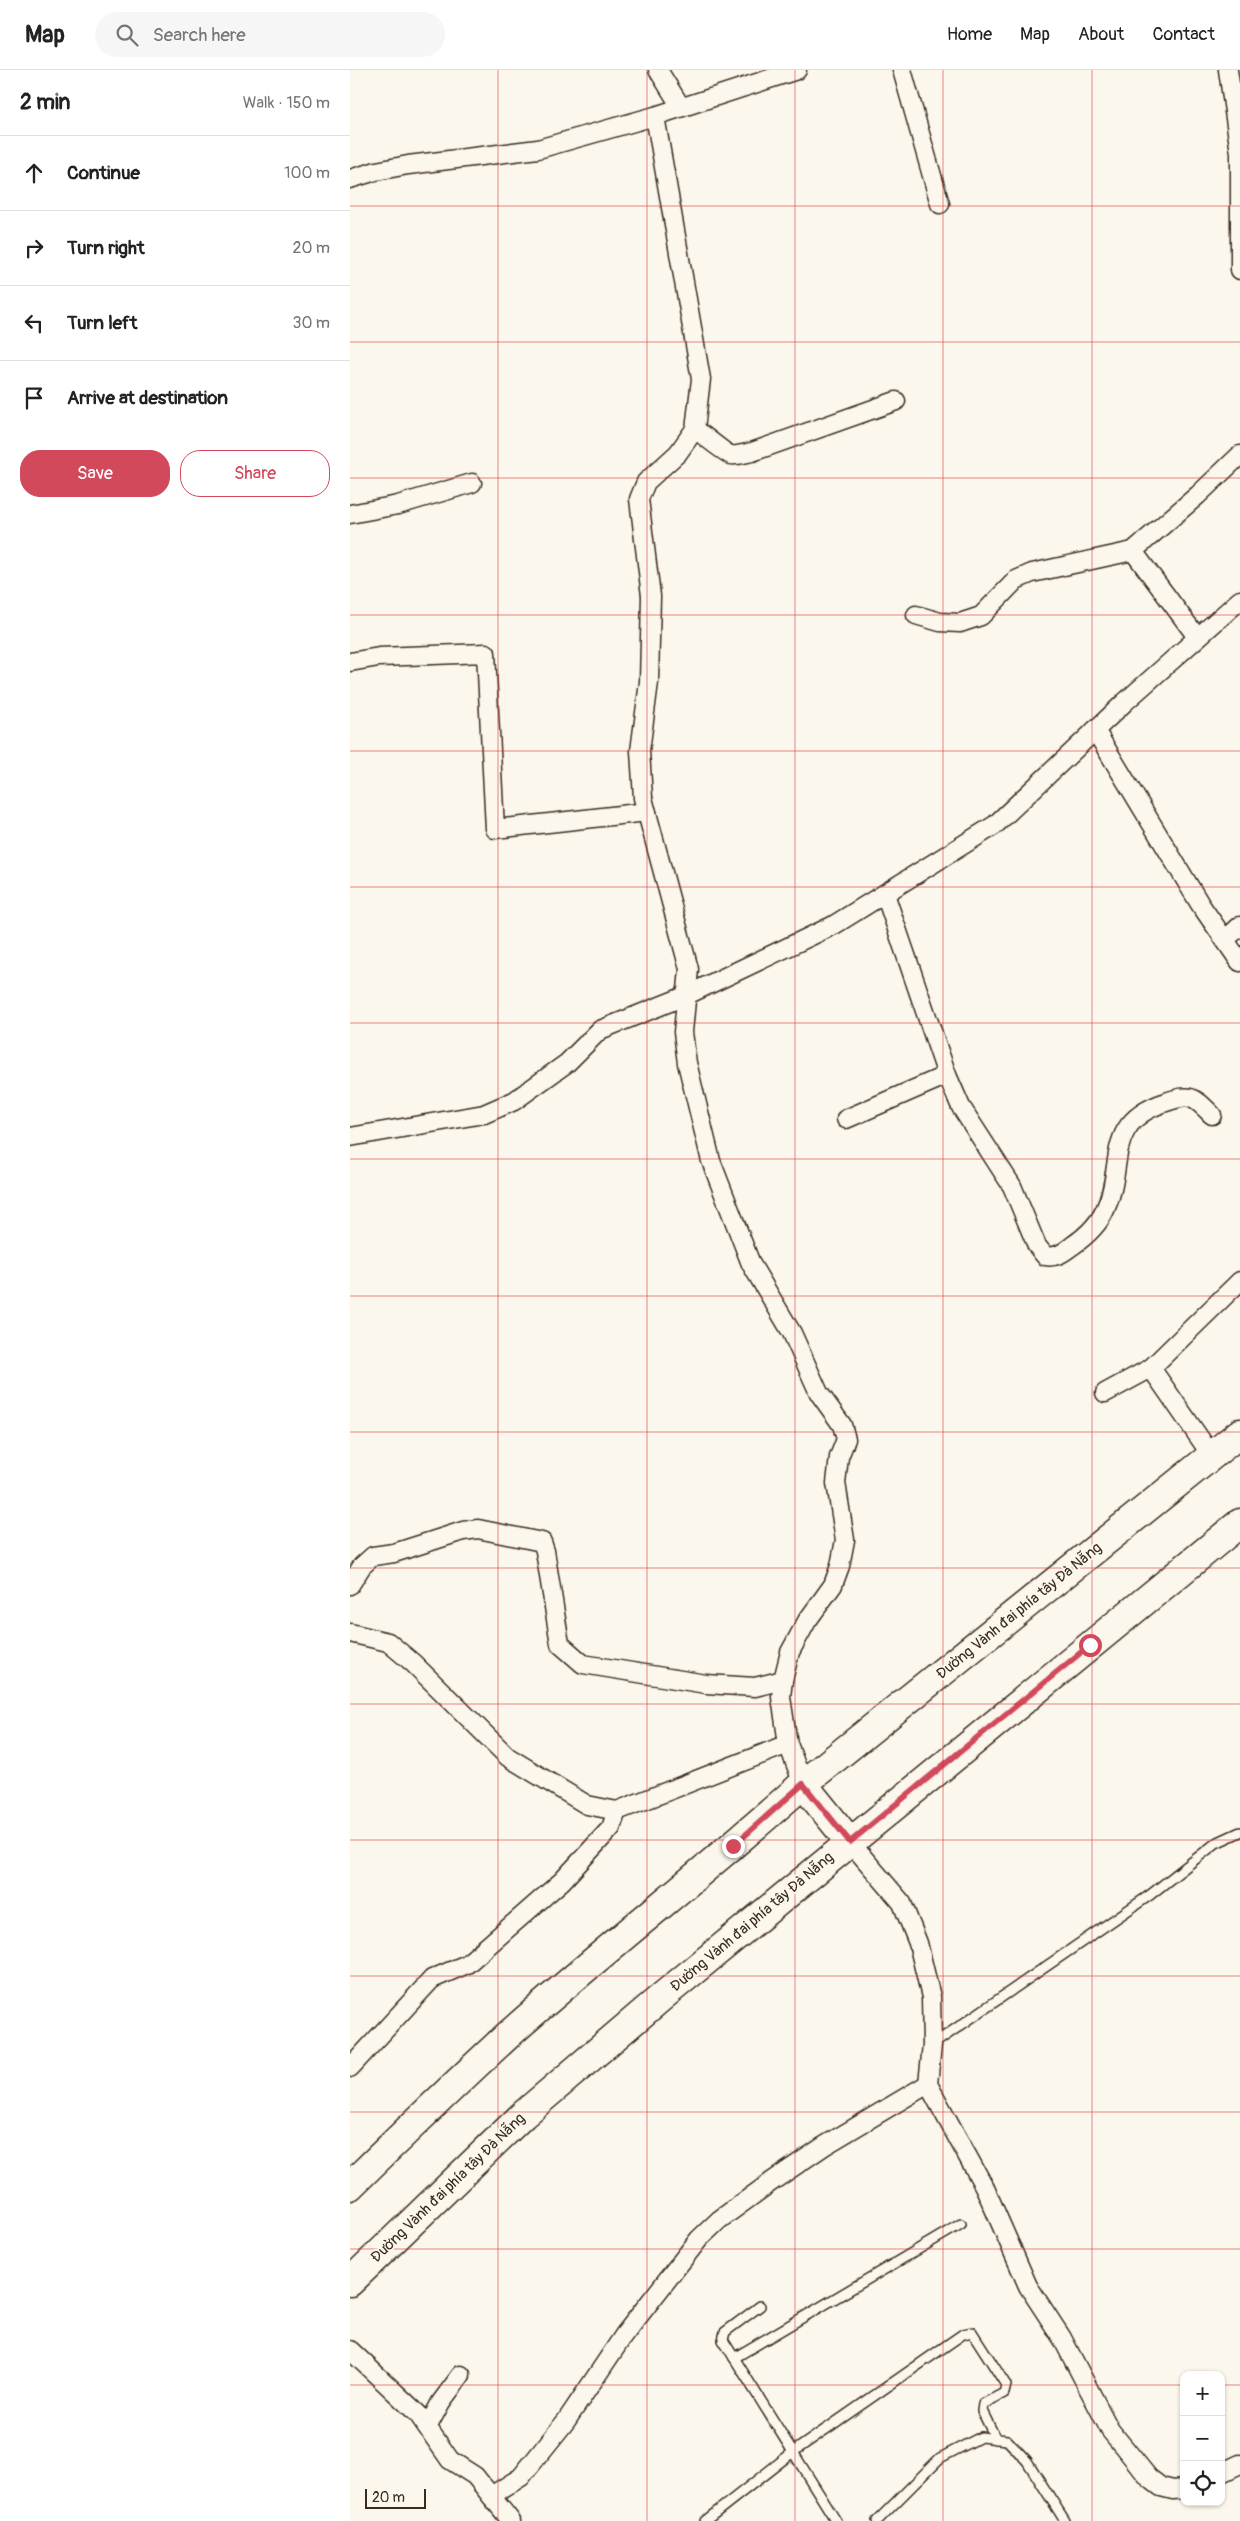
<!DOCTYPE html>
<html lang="en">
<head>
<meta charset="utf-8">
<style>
  body { margin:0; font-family:Pangolin,sans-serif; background:#f6f6f6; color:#222 }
  .controls { position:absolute; right:15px; bottom:15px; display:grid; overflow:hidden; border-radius:10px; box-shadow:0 1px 4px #0004 }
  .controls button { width:45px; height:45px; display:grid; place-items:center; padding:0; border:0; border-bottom:1px solid #e0e0e0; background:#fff; color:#222; font:25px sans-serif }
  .scale { position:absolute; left:15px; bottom:12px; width:61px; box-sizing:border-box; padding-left:5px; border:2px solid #3b2a1e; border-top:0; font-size:14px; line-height:18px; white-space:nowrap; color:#3b2a1e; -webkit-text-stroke:4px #fbf7ec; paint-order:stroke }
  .stop { position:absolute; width:15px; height:15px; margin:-11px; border:4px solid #d1495b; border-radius:50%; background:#fff }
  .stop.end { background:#d1495b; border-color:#fff; box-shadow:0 1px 5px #0008 }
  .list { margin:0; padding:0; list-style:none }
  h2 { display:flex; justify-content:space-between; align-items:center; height:65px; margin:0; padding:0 20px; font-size:21px }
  h2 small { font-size:16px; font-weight:400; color:#767676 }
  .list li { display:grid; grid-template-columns:32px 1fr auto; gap:15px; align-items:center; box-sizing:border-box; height:75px; padding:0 20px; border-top:1px solid #e0e0e0 }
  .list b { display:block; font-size:19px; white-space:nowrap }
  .list em { font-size:16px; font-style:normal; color:#767676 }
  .actions { display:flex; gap:10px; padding:15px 20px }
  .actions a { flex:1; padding:11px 0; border:1px solid #d1495b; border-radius:20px; text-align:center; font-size:18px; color:#d1495b }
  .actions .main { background:#d1495b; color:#fff }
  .icon { flex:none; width:28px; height:28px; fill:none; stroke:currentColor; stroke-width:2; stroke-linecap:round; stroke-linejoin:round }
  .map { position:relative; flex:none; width:890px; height:2451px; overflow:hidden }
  header { display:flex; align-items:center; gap:30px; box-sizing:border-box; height:70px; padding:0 25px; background:#fff; border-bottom:1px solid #e0e0e0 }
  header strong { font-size:24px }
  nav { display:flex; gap:28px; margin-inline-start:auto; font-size:18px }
  .search { width:350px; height:45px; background:#f6f6f6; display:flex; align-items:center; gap:12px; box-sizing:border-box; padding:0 18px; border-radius:28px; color:#767676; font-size:19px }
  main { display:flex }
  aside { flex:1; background:#fff }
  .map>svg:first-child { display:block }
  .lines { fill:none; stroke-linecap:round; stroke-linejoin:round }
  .lane-casing { stroke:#3b2a1e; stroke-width:12 }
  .street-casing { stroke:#3b2a1e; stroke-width:21 }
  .primary-casing { stroke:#3b2a1e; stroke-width:31 }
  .lane { stroke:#fbf7ec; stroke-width:9 }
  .street { stroke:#fbf7ec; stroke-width:18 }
  .primary { stroke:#fbf7ec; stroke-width:28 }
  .route { stroke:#d1495b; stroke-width:6 }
  .grid { fill:none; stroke:#d62828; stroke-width:1; stroke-opacity:0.55 }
  .labels { text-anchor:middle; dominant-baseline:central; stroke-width:4; stroke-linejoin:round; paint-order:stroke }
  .street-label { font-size:15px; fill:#3b2a1e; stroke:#fbf7ec }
</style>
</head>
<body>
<header>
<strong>Map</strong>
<div class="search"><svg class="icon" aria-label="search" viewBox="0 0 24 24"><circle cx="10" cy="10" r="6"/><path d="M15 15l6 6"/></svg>Search here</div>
<nav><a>Home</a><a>Map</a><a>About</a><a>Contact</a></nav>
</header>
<main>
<aside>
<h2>2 min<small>Walk · 150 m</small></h2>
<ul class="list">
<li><svg class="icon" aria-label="ahead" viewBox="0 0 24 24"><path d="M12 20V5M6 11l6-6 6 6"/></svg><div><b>Continue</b></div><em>100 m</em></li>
<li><svg class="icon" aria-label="right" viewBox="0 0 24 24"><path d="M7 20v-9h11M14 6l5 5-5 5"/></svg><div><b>Turn right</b></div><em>20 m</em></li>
<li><svg class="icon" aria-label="left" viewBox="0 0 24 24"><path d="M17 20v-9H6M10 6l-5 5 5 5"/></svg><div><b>Turn left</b></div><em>30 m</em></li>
<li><svg class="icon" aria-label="arrive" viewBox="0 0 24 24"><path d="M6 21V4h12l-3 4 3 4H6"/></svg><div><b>Arrive at destination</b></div></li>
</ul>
<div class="actions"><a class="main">Save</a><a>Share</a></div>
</aside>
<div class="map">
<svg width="890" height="2451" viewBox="0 0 890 2451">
  <rect width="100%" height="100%" fill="#fbf7ec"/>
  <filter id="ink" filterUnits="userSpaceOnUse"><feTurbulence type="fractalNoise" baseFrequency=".02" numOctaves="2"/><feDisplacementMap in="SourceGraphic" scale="10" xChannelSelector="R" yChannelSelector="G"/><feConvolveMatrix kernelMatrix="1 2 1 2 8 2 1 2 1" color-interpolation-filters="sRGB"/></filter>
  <g filter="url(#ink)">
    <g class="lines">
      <g class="lane-casing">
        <g id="lane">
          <path d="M582,1975L800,1825L866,1773L890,1762"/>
          <path d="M410,2236L375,2262L373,2270L486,2451"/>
          <path d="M384,2288L611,2154"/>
          <path d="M355,2451L443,2382L613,2264L622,2262L656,2315L654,2323L633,2334L632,2341L646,2369"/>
          <path d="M527,2451L590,2388L631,2367L657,2370L677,2391L715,2451"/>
        </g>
      </g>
      <g class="street-casing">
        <g id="street">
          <path d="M308,0L331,37"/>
          <path d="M552,0L590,134"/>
          <path d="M878,0L890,83V200"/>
          <path d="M305,46L351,309L345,359L328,383L296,412L289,429L301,526L299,612L290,681L293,728L339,899L333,962L337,993L361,1091L401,1194L442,1263L469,1323L492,1355L496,1369L489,1387L486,1413L495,1470L490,1496L483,1515L457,1551L440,1582L433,1610L431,1627L438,1674L453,1714"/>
          <path d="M0,109L26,101L58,95L188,79L305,46L447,0"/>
          <path d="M345,359C352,364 376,384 381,385C387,386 396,383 402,382L546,331"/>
          <path d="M0,444L48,435L122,413"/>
          <path d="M783,481L847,567"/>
          <path d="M566,545L590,552L610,553L631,546L666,510L682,503L783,481L848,425L890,385"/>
          <path d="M0,592L29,587L136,583L145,759L297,742"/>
          <path d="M745,660L850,834L890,892"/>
          <path d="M535,824L597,1005L611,1037L662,1116L687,1176L695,1186C706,1188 713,1183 722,1176C735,1167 748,1156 755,1140C776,1095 752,1053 816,1032C841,1023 844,1027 862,1045"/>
          <path d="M875,870L890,856"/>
          <path d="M496,1049L597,1005"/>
          <path d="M0,1067L134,1044L164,1031L217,993L250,960L335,926L484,855L645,755L775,632L890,530"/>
          <path d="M755,1323L801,1298"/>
          <path d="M862,1386L801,1298L890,1211"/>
          <path d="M0,1515L12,1496L23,1486L44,1483L113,1461L128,1459L192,1472L195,1481L210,1574L233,1594L356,1614L405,1617L433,1610"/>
          <path d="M0,1563L38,1572L63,1593L158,1687L237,1735L267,1741"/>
          <path d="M500,1772L552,1833L568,1873L581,1927L582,1975L578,2014L635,2118L678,2216L712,2268L760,2360L799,2408L811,2417L823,2420L834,2419"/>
          <path d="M0,1998L82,1909L117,1894L212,1811L261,1758L267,1741L438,1674"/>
          <path d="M0,2280L68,2344L100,2390L125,2406L161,2451"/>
          <path d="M78,2356L91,2332L111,2305"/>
          <path d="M871,2403L890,2394"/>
          <path d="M141,2426L171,2407L216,2351L274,2265L349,2169L369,2150L421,2112L474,2076L578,2014"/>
        </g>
      </g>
      <g class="primary-casing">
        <g id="primary">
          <path d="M453,1714L500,1772"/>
          <path d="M0,2116C51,2066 103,2016 156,1967C253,1880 356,1801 453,1714L890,1363"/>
          <path d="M0,2212L173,2045L314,1925L890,1453"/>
        </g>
      </g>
      <use href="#lane" class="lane"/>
      <use href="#street" class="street"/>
      <use href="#primary" class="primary"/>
    </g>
  </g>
  <g class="lines" filter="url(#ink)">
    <path class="route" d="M383,1776L453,1714L500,1772L740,1575"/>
  </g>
  <path class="grid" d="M148,0V2451M297,0V2451M445,0V2451M593,0V2451M742,0V2451M0,136H890M0,272H890M0,408H890M0,545H890M0,681H890M0,817H890M0,953H890M0,1089H890M0,1226H890M0,1362H890M0,1498H890M0,1634H890M0,1770H890M0,1906H890M0,2042H890M0,2179H890M0,2315H834M871,2315H890"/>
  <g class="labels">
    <g class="street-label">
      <text transform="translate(669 1541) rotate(-39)">Đường Vành đai phía tây Đà Nẵng</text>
      <text transform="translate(402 1852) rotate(-40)">Đường Vành đai phía tây Đà Nẵng</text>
      <text transform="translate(98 2118) rotate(-44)">Đường Vành đai phía tây Đà Nẵng</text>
    </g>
  </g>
</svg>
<div class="controls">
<button>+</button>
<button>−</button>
<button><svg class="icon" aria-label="locate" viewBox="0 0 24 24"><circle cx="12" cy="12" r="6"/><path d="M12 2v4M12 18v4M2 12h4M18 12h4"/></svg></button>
</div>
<div class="scale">20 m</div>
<div class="stop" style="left:740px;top:1575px"></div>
<div class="stop end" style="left:383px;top:1776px"></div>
</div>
</main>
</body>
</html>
